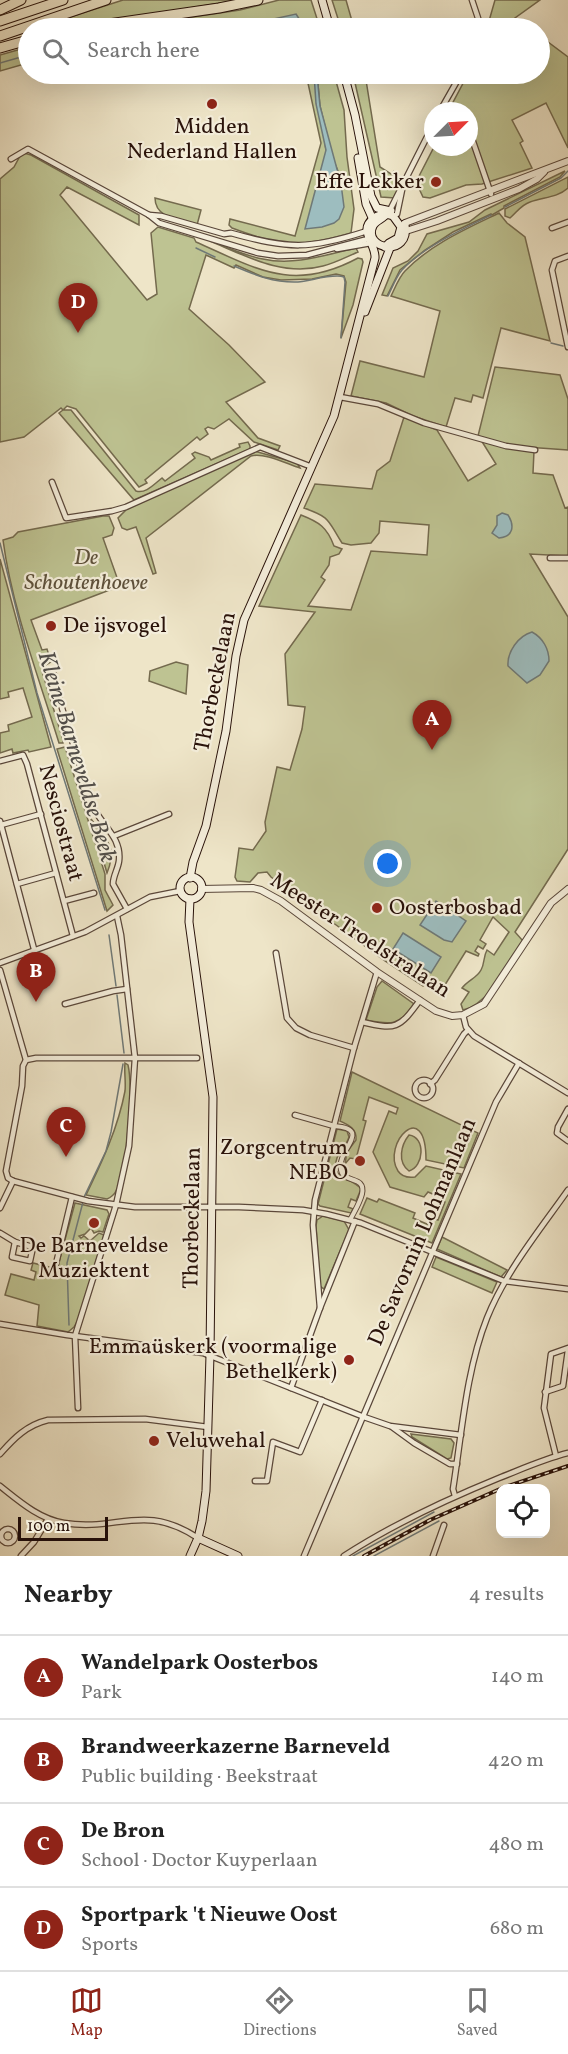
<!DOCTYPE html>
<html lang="en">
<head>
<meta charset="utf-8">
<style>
  body { margin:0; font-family:Vollkorn,serif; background:#f2f2f2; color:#222 }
  .controls { position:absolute; right:18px; bottom:18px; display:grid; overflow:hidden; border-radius:12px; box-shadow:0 6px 24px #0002 }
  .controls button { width:54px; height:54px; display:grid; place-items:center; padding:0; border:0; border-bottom:2px solid #e0e0e0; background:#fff; color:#222; font:30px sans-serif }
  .compass { position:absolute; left:424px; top:102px; width:54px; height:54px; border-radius:50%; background:#fff; box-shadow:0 6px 24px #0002; rotate:66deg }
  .scale { position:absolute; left:18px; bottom:15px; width:90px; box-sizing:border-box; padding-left:6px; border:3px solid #29120a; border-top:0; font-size:16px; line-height:21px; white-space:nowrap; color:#29120a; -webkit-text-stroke:4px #f4eedb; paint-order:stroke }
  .you { position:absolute; left:388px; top:864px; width:21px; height:21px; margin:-15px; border:4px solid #fff; border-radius:50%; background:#1a73e8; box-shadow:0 0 0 9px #1a73e833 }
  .badge { display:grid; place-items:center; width:39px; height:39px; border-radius:50%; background:#8f2418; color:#fff; font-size:20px; font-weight:700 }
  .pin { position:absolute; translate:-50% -50px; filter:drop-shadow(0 2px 3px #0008) }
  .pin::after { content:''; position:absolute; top:32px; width:21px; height:18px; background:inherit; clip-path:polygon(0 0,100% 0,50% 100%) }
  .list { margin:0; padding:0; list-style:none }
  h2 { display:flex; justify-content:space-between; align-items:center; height:78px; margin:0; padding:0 24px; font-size:26px }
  h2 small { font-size:20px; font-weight:400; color:#767676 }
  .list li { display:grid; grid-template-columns:39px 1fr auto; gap:18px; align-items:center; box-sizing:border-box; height:84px; padding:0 24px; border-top:2px solid #e0e0e0 }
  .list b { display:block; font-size:22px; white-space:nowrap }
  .list p { margin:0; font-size:20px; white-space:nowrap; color:#767676 }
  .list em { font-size:20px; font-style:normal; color:#767676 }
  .icon { flex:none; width:33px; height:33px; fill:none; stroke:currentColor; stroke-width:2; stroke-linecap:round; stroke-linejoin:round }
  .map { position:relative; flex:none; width:568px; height:1556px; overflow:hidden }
  .search { position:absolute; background:#fff; box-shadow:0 6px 24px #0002; left:18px; right:18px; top:18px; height:66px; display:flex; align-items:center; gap:15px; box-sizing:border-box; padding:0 21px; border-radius:33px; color:#767676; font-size:22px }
  .sheet { height:414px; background:#fff }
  nav { display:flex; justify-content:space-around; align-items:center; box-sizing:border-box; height:84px; border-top:2px solid #e0e0e0; background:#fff; font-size:16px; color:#767676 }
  nav a { display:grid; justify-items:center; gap:3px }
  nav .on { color:#8f2418 }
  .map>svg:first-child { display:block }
  .green { fill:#bec392; stroke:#746a4e; stroke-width:1.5 }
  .water { fill:#9dbdbf; stroke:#6f7977; stroke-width:1.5 }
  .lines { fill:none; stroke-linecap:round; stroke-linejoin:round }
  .stream { stroke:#6f7977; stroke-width:1.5 }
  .pedestrian-casing { stroke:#5a473a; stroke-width:6 }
  .minor-casing { stroke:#5a473a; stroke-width:7 }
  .tertiary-casing { stroke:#5a473a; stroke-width:8 }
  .secondary-casing { stroke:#29120a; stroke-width:9 }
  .motorway-casing { stroke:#29120a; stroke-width:11 }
  .pedestrian { stroke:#f4eedb; stroke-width:4 }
  .minor { stroke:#f4eedb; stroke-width:4.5 }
  .tertiary { stroke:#f4eedb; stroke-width:6 }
  .secondary { stroke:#f4eedb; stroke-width:7 }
  .motorway { stroke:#eee5c8; stroke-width:9 }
  .rail-casing { stroke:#29120a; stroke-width:4 }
  .rail { stroke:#f4eedb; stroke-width:1.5; stroke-dasharray:4.5; stroke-linecap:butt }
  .poi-dot { fill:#8f2418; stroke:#f4eedb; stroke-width:2 }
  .labels { text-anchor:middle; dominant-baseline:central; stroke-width:4.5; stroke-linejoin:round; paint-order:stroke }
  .poi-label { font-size:22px; fill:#29120a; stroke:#f4eedb; text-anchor:end }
  .park-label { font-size:22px; font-style:italic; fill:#5d503a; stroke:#f4eedb }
  .street-label { font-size:22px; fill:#29120a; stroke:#f4eedb }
  .water-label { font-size:24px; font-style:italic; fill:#524e49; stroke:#f4eedb }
</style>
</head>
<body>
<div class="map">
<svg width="568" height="1556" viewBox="0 0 568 1556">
  <rect width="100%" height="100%" fill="#eee5c8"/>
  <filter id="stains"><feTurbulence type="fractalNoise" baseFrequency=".00333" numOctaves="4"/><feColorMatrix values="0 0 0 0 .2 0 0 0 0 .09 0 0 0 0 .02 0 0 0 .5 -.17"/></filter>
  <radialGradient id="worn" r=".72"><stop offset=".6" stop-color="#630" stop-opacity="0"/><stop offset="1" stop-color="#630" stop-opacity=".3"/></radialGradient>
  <g class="green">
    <path d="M123,0H239L64,28H36Z"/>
    <path d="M279,0H311L320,28H305L301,19L233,28L228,26L118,28L240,10Z"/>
    <path d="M332,0H346L354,28H341Z"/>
    <path d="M495,0H540L515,18L529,28H487Z"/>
    <path d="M540,36L568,57V148L546,103L512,120L523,141L520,143L532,168L482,184L466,185L430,198L423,197L416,182L434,147H469V111H452L450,108L468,74H540Z"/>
    <path d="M28,47V63L0,71V55Z"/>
    <path d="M306,74H314L326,150L338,171L333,159L320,106L317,74H334L344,110L347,157L354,209L351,233C298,248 283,247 232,228L229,225L230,219L295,236L321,143Z"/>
    <path d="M353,74H365L380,167L394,176L393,171L401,183L395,198L381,197Z"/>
    <path d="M24,153L31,155L139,215V225L67,187L60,195L147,300L157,294L151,233L158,227L194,238L196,242C257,269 293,293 358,258L362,259L363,262L353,305L341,338L346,282L344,276L336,274L312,279L281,280L263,277L236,265L234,268L206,255L189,309L229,345L265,382L226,402L258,438L280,446L278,450L254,442L229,419L214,429L208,427L205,429L208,434L200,440L197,437L145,480L147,483L139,487L76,409L67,406L63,410H71L136,491C146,494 154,484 162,478L165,481L195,458L192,454L195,452L209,457L211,460L240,447L239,444L248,442L250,446V449L134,500L59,413L63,410L61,408L24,437L0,442V179L14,167L20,156Z"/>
    <path d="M565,171L560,177L504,206V208L492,215L491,214L453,232L425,250L400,270L387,296L382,295L393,268L408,261L418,251L427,234L469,222L485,210Z"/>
    <path d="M568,177V188C557,198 543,197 530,202C521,205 517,212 510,218L505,216V209Z"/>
    <path d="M155,198L201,210L197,225C181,220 155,219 155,198Z"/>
    <path d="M499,213L507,223L525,237L550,341L501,328L483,398L473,395L471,402L455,398L446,427L413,416L386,403L351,396L360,361L424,377L440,311L391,296C395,288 399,277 405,271C431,244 466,229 499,213Z"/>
    <path d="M210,241C227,247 245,256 263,259C294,266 325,255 356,248L358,252C346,257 335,263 323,266C283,277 246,256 210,241Z"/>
    <path d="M495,367L560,375L568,399V450L512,446L478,436Z"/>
    <path d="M404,417L437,430L468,481L496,464L481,440L534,451L533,473L553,475L565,508L568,507V556L530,554L568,617V849L515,932L523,941C508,963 490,1004 463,1010L461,1004L469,992L462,988C468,980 477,978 481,970C485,963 483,957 487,950L494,955L509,932L493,917L480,940L486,944L483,949L478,946L475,951L479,954L478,956L466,951L440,993L425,983L423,986L385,961L271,877L267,872L258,873L250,882L237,881L235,877L239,848L253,850L266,831L265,822L277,767L290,770L302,729L305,707L288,705L285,654L315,612L259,606L301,515C319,522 327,527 334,546L342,549L339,554L330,557L329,565L321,577L325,580L308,606L351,610L371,551L427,555L429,525L380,521L379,533L371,543L351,545L342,543C327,520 332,518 304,508L315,484L372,489L377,471L390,461Z"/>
    <path d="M254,451L297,463L300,468C287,464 264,452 251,456L146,538L156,573L153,574L136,527L127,530L122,528L118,518L127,509Z"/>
    <path d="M103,516H109L114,528L112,535L103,538L120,586L31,620L42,650L47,649L51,662L44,666L42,671L63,740V743H59C39,678 12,608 3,540L13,537L18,532Z"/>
    <path d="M0,559L51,747L29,752L28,750L13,753L12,749L0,753V733L9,731L8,725L32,717L23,688L8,692L9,697L0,699Z"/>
    <path d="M176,662L188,665L186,694L149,681L150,671Z"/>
    <path d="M65,747L105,874V890L113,905L107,911L57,749Z"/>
    <path d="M91,819C106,840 118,846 107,873Z"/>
    <path d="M382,981L414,1004C400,1026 390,1025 366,1020L377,987Z"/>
    <path d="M125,1063L128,1065C133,1085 127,1173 116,1191C115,1194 110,1198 107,1199L86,1195C102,1162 118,1128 125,1091C126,1082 124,1072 125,1063Z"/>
    <path d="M352,1072L478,1133L464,1168L426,1160C426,1096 381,1144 398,1171C402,1177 408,1178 415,1177L426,1166L461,1174L432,1243L360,1214L367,1198L377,1202L379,1199L415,1213L413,1218L429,1225L432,1218L438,1220L445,1202L441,1201L442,1198L428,1192L424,1197L390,1187L373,1152L389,1111L396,1114L398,1108L369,1097L363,1120L366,1121L356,1159L350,1158L345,1164L347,1152L356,1140C357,1129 349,1125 340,1121Z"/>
    <path d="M337,1129L347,1131L349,1137C347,1145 340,1150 337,1158C329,1180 354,1178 361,1189L356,1201L351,1199L348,1207L353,1209L351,1213L320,1206L318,1204Z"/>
    <path d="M409,1135C426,1137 424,1167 409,1171C397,1162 401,1145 409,1135Z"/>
    <path d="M75,1203L107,1210L109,1214L103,1232L99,1231L94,1233L91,1228L85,1234L79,1236L81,1238L84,1236L90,1241L99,1233L104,1235L78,1320L74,1327L68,1332L37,1326L39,1305L5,1295L11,1274L34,1280L36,1272L31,1270L33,1263L57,1269Z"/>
    <path d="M323,1216L344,1221L349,1230L324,1289L320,1286L316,1226L317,1220Z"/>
    <path d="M442,1237L507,1270L501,1277L437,1249Z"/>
    <path d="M436,1257L497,1282L492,1293L432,1267Z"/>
    <path d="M411,1434L451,1439L454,1443L451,1458L447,1459L412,1437Z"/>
  </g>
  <g class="water">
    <path d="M296,14L305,28H233Z"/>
    <path d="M314,74H317L320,106L341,184L344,207L339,219L334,223L322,227L305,229L326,150L316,104Z"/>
    <path d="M502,513L508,515C515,526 513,537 499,538L492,533L497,525V516Z"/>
    <path d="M532,632C543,638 549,649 549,661L540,675L527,683L508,666C507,652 518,636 532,632Z"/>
    <path d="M436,901L466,921L452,942L444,940L420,925Z"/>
    <path d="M403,933L441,957L431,973L393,949Z"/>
  </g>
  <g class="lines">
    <g class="stream">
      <path d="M221,28H233"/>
      <path d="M0,63L28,55"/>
      <path d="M505,207L561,178L568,171"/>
      <path d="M196,248L215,257"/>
      <path d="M234,266C255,275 274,283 298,282C310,281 334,273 344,277L345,282L341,338"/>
      <path d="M388,296C392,288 396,277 402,270C423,247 463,229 491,215"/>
      <path d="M551,343L563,346"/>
      <path d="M0,543L37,693L105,910"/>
      <path d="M109,935L116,986"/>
      <path d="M117,995L124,1053"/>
      <path d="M84,1197L106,1151L111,1132L123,1064"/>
      <path d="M69,1325L67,1263L83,1202"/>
      <path d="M353,1556L434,1512"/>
      <path d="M374,1556L439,1521"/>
    </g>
    <g class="pedestrian-casing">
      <path id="pedestrian" d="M334,1126C374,1129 336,1150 341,1170C344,1184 366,1175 362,1194C360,1203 354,1212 350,1220"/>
    </g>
    <g class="minor-casing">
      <g id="minor">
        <path d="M472,0L478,18V28"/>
        <path d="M440,111L461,74"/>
        <path d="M469,130L491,194"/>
        <path d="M11,159L28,149L149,215L159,223L258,253L278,256L307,255L368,239"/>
        <path d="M390,210L433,125"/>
        <path d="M397,214L402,190"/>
        <path d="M149,215L161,216L224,234L231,233C289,249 309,250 367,231"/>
        <path d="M552,228L568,222"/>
        <path d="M337,249L371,243"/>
        <path d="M568,256L555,261L552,270L568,347"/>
        <path d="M340,397L378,404L424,423L506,446L535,450"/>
        <path d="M52,482L66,518L112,511L126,507L260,447L312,467"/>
        <path d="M550,558H568"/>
        <path d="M54,675L53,679L92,805C101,825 122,837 119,861C118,869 113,876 113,884L127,909"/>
        <path d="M0,761L23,755L27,764L73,936"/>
        <path d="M0,821L34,949"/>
        <path d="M1,825L41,814"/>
        <path d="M114,836L169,814"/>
        <path d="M17,884L56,873"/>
        <path d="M64,901L94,893"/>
        <path d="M276,953L287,1018L296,1028L310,1035L354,1048"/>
        <path d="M0,963L85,932L150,897L180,891"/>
        <path d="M0,970L26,1060L23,1066L22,1086L6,1171L8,1178L13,1181"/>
        <path d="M65,1004L113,991L127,989"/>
        <path d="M463,1015L466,1027L474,1036L568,1093"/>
        <path d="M362,1022C396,1030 399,1029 420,1000"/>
        <path d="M26,1060L36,1058H197"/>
        <circle cx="424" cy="1089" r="9"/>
        <path d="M430,1084L435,1080L464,1034L468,1030"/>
        <path d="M568,1109L558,1127L557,1133L568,1141"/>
        <path d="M295,1115L334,1126"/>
        <path d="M13,1181L88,1201L135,1207H239L303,1210L326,1214L361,1223L504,1281L568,1289"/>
        <path d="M0,1208L13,1181"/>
        <path d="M0,1233L15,1242"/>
        <path d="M15,1242L33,1247L30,1261L12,1257Z"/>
        <path d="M55,1268L72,1197"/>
        <path d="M320,1308L313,1225L315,1200L354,1048L377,972"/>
        <path d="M0,1324L67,1335L203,1353L364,1417L390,1426L461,1435"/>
        <path d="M291,1388L320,1308L355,1221"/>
        <path d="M545,1392L563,1386L568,1350"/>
        <path d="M78,1408L75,1336L116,1205L129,1146L135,1058L121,935L117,916"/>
        <path d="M392,1427L414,1443L450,1464H457"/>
        <path d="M0,1454C14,1438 27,1425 48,1420L145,1419L208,1427"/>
        <path d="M556,1456L544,1408L551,1354L568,1348"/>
        <path d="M255,1481H267L273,1442L300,1452L322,1400"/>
        <path d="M0,1486C19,1501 39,1519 64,1523C118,1532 143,1502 198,1538"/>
        <path d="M455,1496L453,1489C462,1432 466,1371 487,1318C506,1271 539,1231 568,1190"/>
        <circle cx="8" cy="1536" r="7"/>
        <path d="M21,1556L34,1542L48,1519"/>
        <path d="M304,1556L496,1102L519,1063"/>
        <path d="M344,1556C393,1524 445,1500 499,1478C522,1469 544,1459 568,1453"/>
        <path d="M433,1556L444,1525"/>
      </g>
    </g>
    <g class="tertiary-casing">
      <g id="tertiary">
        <path d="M405,223L568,161"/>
        <path d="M406,231L437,221L519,189L537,179L544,172"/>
        <path d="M201,889L253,888L261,890L281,901L377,972L436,1011L452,1016L463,1015L484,1004L551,903L568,889"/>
      </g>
    </g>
    <g class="secondary-casing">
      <g id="secondary">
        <path d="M322,0L330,28"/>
        <path d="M344,74L355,115L371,196L377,208L391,211"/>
        <path d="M358,158L366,204L374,222"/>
        <path d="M387,213C384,219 376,220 373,226C362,249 411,259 405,224"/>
        <path d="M365,312L390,248"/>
        <circle cx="191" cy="888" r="11"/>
        <path d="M190,878L193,862L206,826L226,731L236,656L244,620L334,416L375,258C376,243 357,230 374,218C381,213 387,214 393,216L401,227L398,238L389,243L385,247"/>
        <path d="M190,899L189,922L213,1097L210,1355L206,1491L202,1521L198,1538L190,1556"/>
        <path d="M198,1538L238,1556"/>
      </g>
    </g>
    <g class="motorway-casing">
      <g id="motorway">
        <path d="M0,10L21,0"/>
        <path d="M0,21L63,0"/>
        <path d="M81,28L219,8L258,0"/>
        <path d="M0,36L106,0"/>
        <path d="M0,48L28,40"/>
      </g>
    </g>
    <use href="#pedestrian" class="pedestrian"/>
    <use href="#minor" class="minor"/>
    <use href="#tertiary" class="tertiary"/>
    <use href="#secondary" class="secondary"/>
    <use href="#motorway" class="motorway"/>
    <g class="rail-casing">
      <g id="rail">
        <path d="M502,1488L568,1466"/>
        <path d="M364,1556L430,1520L500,1489"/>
      </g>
    </g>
    <use href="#rail" class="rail"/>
  </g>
  <g class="poi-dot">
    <circle cx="212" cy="104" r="6"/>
    <circle cx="436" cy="182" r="6"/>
    <circle cx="51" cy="626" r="6"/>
    <circle cx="377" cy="908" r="6"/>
    <circle cx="360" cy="1161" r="6"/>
    <circle cx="94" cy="1223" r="6"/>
    <circle cx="349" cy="1360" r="6"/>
    <circle cx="154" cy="1441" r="6"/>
  </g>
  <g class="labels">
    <g class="poi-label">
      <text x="212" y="127" text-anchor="middle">Midden<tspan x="212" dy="25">Nederland Hallen</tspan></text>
      <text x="424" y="182">Effe Lekker</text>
      <text x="63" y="626" text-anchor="start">De ijsvogel</text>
      <text x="389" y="908" text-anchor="start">Oosterbosbad</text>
      <text x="348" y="1148">Zorgcentrum<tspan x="348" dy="25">NEBO</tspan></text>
      <text x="94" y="1246" text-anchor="middle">De Barneveldse<tspan x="94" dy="25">Muziektent</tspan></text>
      <text x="337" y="1347">Emmaüskerk (voormalige<tspan x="337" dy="25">Bethelkerk)</tspan></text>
      <text x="166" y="1441" text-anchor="start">Veluwehal</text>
    </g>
    <g class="park-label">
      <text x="86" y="558">De<tspan x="86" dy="25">Schoutenhoeve</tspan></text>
    </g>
    <g class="street-label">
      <text transform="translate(216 682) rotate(-79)">Thorbeckelaan</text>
      <text transform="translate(60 823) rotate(75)">Nesciostraat</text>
      <text transform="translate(360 936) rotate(33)">Meester Troelstralaan</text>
      <text transform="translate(193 1218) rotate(-89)">Thorbeckelaan</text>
      <text transform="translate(423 1232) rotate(-67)">De Savornin Lohmanlaan</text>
    </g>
    <g class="water-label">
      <text transform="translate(76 757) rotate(73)">Kleine Barneveldse Beek</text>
    </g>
  </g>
  <rect width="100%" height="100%" filter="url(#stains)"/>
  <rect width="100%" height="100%" fill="url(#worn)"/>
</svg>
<div class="controls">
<button><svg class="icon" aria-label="locate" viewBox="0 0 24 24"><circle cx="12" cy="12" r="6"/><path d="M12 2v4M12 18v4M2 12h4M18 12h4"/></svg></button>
</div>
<svg class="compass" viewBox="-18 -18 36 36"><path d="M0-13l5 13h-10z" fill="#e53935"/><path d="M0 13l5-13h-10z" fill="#767676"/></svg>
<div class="scale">100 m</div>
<div class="you"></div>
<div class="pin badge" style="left:432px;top:750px">A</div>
<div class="pin badge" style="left:36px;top:1002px">B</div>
<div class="pin badge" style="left:66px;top:1157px">C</div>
<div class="pin badge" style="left:78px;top:333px">D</div>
<div class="search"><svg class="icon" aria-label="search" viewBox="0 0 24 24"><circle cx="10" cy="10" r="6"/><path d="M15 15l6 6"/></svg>Search here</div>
</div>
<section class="sheet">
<h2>Nearby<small>4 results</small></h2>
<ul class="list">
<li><span class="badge">A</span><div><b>Wandelpark Oosterbos</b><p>Park</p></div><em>140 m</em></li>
<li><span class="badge">B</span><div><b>Brandweerkazerne Barneveld</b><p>Public building · Beekstraat</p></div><em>420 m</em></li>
<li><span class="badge">C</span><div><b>De Bron</b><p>School · Doctor Kuyperlaan</p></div><em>480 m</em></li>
<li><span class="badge">D</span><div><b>Sportpark 't Nieuwe Oost</b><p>Sports</p></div><em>680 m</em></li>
</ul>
</section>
<nav>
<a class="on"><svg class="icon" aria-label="map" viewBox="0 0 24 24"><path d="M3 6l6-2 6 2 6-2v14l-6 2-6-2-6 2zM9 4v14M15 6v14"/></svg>Map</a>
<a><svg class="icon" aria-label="directions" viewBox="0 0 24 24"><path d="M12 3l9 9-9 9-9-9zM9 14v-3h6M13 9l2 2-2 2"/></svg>Directions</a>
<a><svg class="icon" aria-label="saved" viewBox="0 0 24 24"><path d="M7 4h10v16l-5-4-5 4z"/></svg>Saved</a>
</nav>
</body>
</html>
